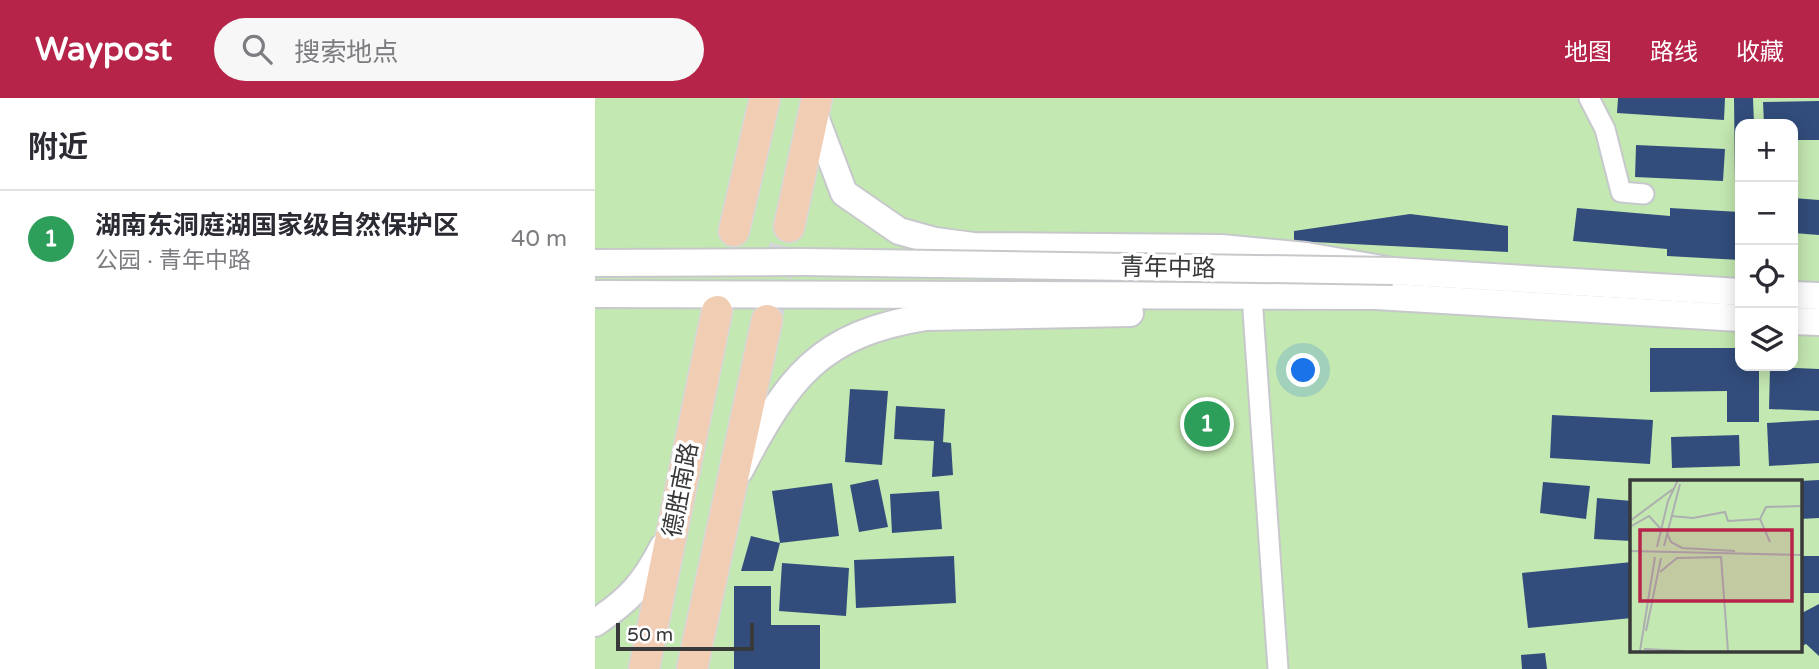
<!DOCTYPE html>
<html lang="zh">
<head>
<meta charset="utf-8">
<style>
  body { margin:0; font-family:"Varela Round","Noto Sans SC",sans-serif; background:#f7f7f7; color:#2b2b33 }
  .controls { position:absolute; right:21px; top:21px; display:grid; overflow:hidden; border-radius:14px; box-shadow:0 4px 18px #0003 }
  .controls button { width:63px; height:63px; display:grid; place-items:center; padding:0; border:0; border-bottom:2px solid #e1e1e2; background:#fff; color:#2b2b33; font:35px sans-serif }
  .scale { position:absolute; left:21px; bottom:18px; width:138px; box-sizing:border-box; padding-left:7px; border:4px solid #38393a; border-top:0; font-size:19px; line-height:24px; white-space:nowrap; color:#38393a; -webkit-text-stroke:5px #fff; paint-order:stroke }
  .you { position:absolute; left:709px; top:273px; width:24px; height:24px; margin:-18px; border:5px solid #fff; border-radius:50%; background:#1a73e8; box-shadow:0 0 0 10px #1a73e833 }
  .badge { display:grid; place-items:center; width:46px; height:46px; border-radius:50%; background:#b62449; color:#fff; font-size:23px; font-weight:700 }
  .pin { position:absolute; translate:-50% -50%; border:4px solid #fff; box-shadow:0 2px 7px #0006 }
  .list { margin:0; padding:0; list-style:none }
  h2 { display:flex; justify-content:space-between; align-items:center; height:91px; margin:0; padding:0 28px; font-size:30px }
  h2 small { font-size:23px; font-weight:400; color:#7c7c81 }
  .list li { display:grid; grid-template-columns:46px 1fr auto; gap:21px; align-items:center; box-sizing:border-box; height:98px; padding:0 28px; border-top:2px solid #e1e1e2 }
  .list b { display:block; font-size:26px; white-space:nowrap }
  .list p { margin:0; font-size:23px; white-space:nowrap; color:#7c7c81 }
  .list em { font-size:23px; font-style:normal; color:#7c7c81 }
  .icon { flex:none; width:38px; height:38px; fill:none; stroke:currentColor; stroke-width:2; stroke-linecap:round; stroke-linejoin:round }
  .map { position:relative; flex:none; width:1224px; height:571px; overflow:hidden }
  header { display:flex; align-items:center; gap:42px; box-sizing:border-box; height:98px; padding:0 35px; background:#b62449; color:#fff }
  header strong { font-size:33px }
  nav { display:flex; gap:38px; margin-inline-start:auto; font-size:24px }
  .search { width:490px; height:63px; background:#f7f7f7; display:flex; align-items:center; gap:18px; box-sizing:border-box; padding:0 24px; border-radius:38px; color:#7c7c81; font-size:26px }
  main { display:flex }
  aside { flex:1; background:#fff }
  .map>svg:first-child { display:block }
  .green { fill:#c4e8b1; fill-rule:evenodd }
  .building { fill:#324d7c }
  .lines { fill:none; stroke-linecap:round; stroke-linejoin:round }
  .primary-tunnel { stroke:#d3d5d8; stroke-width:30; stroke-dasharray:30 15; stroke-linecap:butt }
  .street-casing { stroke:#c6c8cb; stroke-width:23 }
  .secondary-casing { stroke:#c6c8cb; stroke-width:30 }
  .primary-casing { stroke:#d7d7d8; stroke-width:33 }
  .street { stroke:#fff; stroke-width:19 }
  .secondary { stroke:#fff; stroke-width:26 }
  .primary { stroke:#f1cdb3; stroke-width:30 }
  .secondary-bridge-casing { stroke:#c6c8cb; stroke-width:30; stroke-linecap:butt }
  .secondary-bridge { stroke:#fff; stroke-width:26 }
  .labels { text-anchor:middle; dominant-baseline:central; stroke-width:7; stroke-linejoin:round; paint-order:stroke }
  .street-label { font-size:24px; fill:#38393a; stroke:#fff }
  .inset-road { fill:none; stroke:#acaeb0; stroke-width:2 }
  .view { fill:#b62449; fill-opacity:0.15; stroke:#b62449; stroke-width:3.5 }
  .inset-edge { fill:none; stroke:#38393a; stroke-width:3.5 }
</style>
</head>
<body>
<header>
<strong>Waypost</strong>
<div class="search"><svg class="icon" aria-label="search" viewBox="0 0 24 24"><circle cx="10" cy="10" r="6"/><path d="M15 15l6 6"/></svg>搜索地点</div>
<nav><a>地图</a><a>路线</a><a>收藏</a></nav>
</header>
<main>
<aside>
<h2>附近<small></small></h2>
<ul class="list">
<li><span class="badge" style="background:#2e9e5b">1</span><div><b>湖南东洞庭湖国家级自然保护区</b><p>公园 · 青年中路</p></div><em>40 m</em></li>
</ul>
</aside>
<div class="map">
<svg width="1224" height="571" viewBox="0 0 1224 571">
  <rect width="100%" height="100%" fill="#fafcff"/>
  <path class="green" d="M0,0H1224V571H0ZM1145,26H1198V268H1145ZM1037,384H1205V552H1037Z"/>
  <g class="building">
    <path d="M1023,0H1130L1129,22L1022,15Z"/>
    <path d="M1139,0H1158L1159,26H1145V88H1140Z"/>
    <path d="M1224,3V42H1198V26H1169L1168,4Z"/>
    <path d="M1041,47L1130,51L1128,83L1040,79Z"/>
    <path d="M1198,100L1224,102V137L1198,135Z"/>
    <path d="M982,110L1075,118V110L1145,114V162L1072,158V151L978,143Z"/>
    <path d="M815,116L913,128V154L699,143V133Z"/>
    <path d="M1055,250H1145V268H1164V324H1132V293L1055,294Z"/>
    <path d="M1175,269L1224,271V313L1174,311Z"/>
    <path d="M255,291L293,293L287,367L250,364Z"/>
    <path d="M301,308L350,311L348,344L356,345L358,377L337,379L339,343L299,341Z"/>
    <path d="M957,317L1058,322L1055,366L955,360Z"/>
    <path d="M1224,322V365L1174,368L1172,325Z"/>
    <path d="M1144,337L1145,368L1077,370L1076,339Z"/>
    <path d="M283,381L293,429L264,434L255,387Z"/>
    <path d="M1224,382V420L1205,421V383Z"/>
    <path d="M948,384L995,388L991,421L945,415Z"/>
    <path d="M237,385L244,438L185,445L177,393Z"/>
    <path d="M344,393L347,431L297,435L295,396Z"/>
    <path d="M1002,400L1037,403V443L999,441Z"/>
    <path d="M156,438L185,445L178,473H146Z"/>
    <path d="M359,458L361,505L261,510L259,462Z"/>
    <rect x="1205" y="458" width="19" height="37"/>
    <path d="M1037,464V520L933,530L927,475Z"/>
    <path d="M187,465L254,470L251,518L184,513Z"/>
    <path d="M139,488H176V527H225V571H139Z"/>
    <path d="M1224,506V558L1211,546L1205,549V516Z"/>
    <path d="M950,555L952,571H927L926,557Z"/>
  </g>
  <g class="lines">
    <path class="primary-tunnel" d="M172,221L194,129"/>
    <g class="street-casing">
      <g id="street">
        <path d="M994,0L1010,31L1026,94L1049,96"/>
        <path d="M658,213L683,571"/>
      </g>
    </g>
    <g class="secondary-casing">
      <g id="secondary">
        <path d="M219,16L249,95L304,133L340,143L378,148L626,150L711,158L798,173L1145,194"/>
        <path d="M0,196L781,198L1145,220"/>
        <path d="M1198,197L1224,198"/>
        <path d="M1198,223L1224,224"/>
        <path d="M145,372C193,280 224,236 331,219L535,215"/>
        <path d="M0,525C35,501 49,486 68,449"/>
      </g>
    </g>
    <g class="primary-casing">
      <g id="primary">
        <path d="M194,129L222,0"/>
        <path d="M139,133L170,0"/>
        <path d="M49,571L122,213"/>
        <path d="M97,571L172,222"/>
      </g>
    </g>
    <use href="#street" class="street"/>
    <use href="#secondary" class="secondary"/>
    <use href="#primary" class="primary"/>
    <g class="secondary-bridge-casing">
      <path id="secondary-bridge" d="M0,165L209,164L798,173"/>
    </g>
    <use href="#secondary-bridge" class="secondary-bridge"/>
  </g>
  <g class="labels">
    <g class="street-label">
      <text transform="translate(573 170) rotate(1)">青年中路</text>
      <text transform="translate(86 392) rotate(-79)">德胜南路</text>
    </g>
  </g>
  <g transform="translate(1035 382)">
    <rect width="172" height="172" fill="#fafcff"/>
    <path d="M0,0H171V171H0Z" fill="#c4e8b1"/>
    <path class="inset-road" d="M41,36L63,38L95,32L98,41L130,39L140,62M130,39L136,27L172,26M0,41L43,9M0,47L19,36L30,48M37,53L41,62L52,68L105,71M34,66L50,4M27,67L38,21L48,0M0,71L172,75M91,77L98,171M30,92L47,78L92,77M16,151L31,78M14,169L53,171M10,171L25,77"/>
    <path class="view" d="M10,50H162V121H10Z"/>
    <rect width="172" height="172" class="inset-edge"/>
  </g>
</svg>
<div class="controls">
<button>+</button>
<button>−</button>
<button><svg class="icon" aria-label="locate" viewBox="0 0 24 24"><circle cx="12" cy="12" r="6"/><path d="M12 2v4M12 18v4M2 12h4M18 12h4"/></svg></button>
<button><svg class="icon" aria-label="layers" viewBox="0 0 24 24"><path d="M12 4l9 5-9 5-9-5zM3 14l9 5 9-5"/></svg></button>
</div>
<div class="scale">50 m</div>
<div class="you"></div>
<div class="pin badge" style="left:612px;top:326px;background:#2e9e5b">1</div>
</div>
</main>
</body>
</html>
